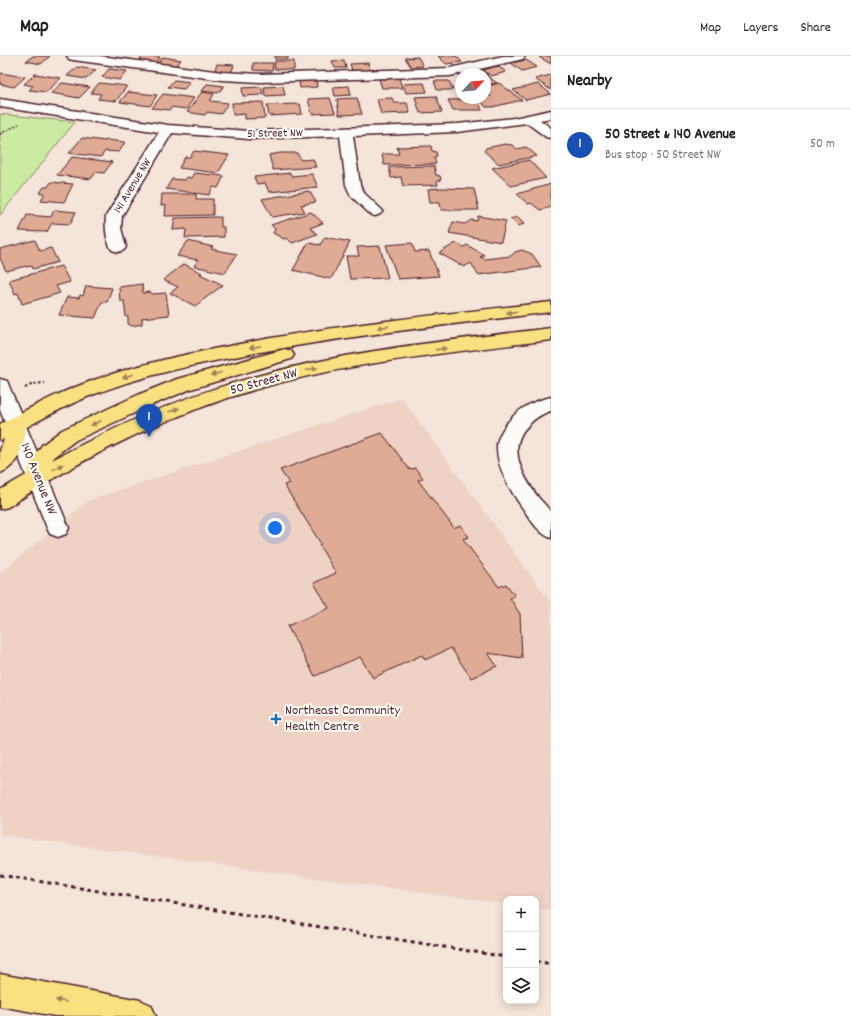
<!DOCTYPE html>
<html lang="en">
<head>
<meta charset="utf-8">
<style>
  body { margin:0; font-family:Dekko,sans-serif; background:#f2f2f2; color:#202124 }
  .controls { position:absolute; right:12px; bottom:12px; display:grid; overflow:hidden; border-radius:8px; box-shadow:0 2px 10px #0003 }
  .controls button { width:36px; height:36px; display:grid; place-items:center; padding:0; border:0; border-bottom:1px solid #e0e0e0; background:#fff; color:#202124; font:20px sans-serif }
  .compass { position:absolute; left:455px; top:12px; width:36px; height:36px; border-radius:50%; background:#fff; box-shadow:0 2px 10px #0003; rotate:64deg }
  .you { position:absolute; left:275px; top:472px; width:14px; height:14px; margin:-10px; border:3px solid #fff; border-radius:50%; background:#1a73e8; box-shadow:0 0 0 6px #1a73e833 }
  .badge { display:grid; place-items:center; width:26px; height:26px; border-radius:50%; background:#d93025; color:#fff; font-size:13px; font-weight:700 }
  .pin { position:absolute; translate:-50% -33px; filter:drop-shadow(0 1px 2px #0008) }
  .pin::after { content:''; position:absolute; top:21px; width:14px; height:12px; background:inherit; clip-path:polygon(0 0,100% 0,50% 100%) }
  .list { margin:0; padding:0; list-style:none }
  h2 { display:flex; justify-content:space-between; align-items:center; height:52px; margin:0; padding:0 16px; font-size:17px }
  h2 small { font-size:13px; font-weight:400; color:#757577 }
  .list li { display:grid; grid-template-columns:26px 1fr auto; gap:12px; align-items:center; box-sizing:border-box; height:72px; padding:0 16px; border-top:1px solid #e0e0e0 }
  .list b { display:block; font-size:15px; white-space:nowrap }
  .list p { margin:0; font-size:13px; white-space:nowrap; color:#757577 }
  .list em { font-size:13px; font-style:normal; color:#757577 }
  .icon { flex:none; width:22px; height:22px; fill:none; stroke:currentColor; stroke-width:2; stroke-linecap:round; stroke-linejoin:round }
  .map { position:relative; flex:none; width:551px; height:960px; overflow:hidden }
  header { display:flex; align-items:center; gap:24px; box-sizing:border-box; height:56px; padding:0 20px; background:#fff; border-bottom:1px solid #e0e0e0 }
  header strong { font-size:19px }
  nav { display:flex; gap:22px; margin-inline-start:auto; font-size:14px }
  main { display:flex }
  aside { flex:1; background:#fff }
  .map>svg:first-child { display:block }
  .built { fill:#eed3c4 }
  .green { fill:#cceba2; stroke:#8b8566 }
  .building { fill:#e0ab94; stroke:#4a1f2b }
  .lines { fill:none; stroke-linecap:round; stroke-linejoin:round }
  .minor-casing { stroke:#4a1f2b; stroke-width:3 }
  .major-casing { stroke:#4a1f2b; stroke-width:3 }
  .path-far2 { stroke:#4a1f2b; stroke-width:1.5; stroke-dasharray:2 2; stroke-linecap:butt }
  .path-far1 { stroke:#4a1f2b; stroke-width:2; stroke-dasharray:2.5 2.5; stroke-linecap:butt }
  .path { stroke:#4a1f2b; stroke-width:3; stroke-dasharray:4 4; stroke-linecap:butt }
  .minor { fill:#fdfcf7; fill-rule:evenodd }
  .major { fill:#f9e181; fill-rule:evenodd }
  .oneway { fill:#a28056 }
  .poi-dot { fill:#1f6fb2; stroke:#fdfcf7; stroke-width:1.5 }
  .labels { text-anchor:middle; dominant-baseline:central; stroke-width:4; stroke-linejoin:round; paint-order:stroke }
  .far-street-label { font-size:12px; fill:#4a1f2b; stroke:#fdfcf7 }
  .street-label { font-size:14px; fill:#4a1f2b; stroke:#fdfcf7 }
  .poi-label { font-size:14px; fill:#4a1f2b; stroke:#fdfcf7; text-anchor:start }
</style>
</head>
<body>
<header>
<strong>Map</strong>
<nav><a>Map</a><a>Layers</a><a>Share</a></nav>
</header>
<main>
<div class="map">
<svg width="551" height="960" viewBox="0 0 551 960">
  <rect width="100%" height="100%" fill="#f4e4d9"/>
  <filter id="ink" filterUnits="userSpaceOnUse"><feTurbulence type="fractalNoise" baseFrequency=".025" numOctaves="2"/><feDisplacementMap in="SourceGraphic" scale="8" xChannelSelector="R" yChannelSelector="G"/><feConvolveMatrix kernelMatrix="1 2 1 2 8 2 1 2 1" color-interpolation-filters="sRGB"/></filter>
  <g filter="url(#ink)">
    <path class="built" d="M402,342L551,547V854L536,852V843H506V848L0,779V517L89,444Z"/>
    <path class="green" d="M0,58L75,66L0,159Z"/>
    <g class="building">
      <path d="M33,0H50L41,8L26,5Z"/>
      <path d="M143,0H149L160,1L155,9L138,7Z"/>
      <rect x="275" y="0" width="13" height="3"/>
      <path d="M438,0H456L462,6L446,8Z"/>
      <path d="M551,0V8L539,1L541,0Z"/>
      <path d="M163,1L181,4L175,11L157,9Z"/>
      <path d="M418,1L423,10L411,11L405,2Z"/>
      <path d="M344,4L346,12H335L332,5Z"/>
      <path d="M526,4L537,11L522,15L511,7Z"/>
      <path d="M275,5H294V14L274,13Z"/>
      <path d="M253,7H273L272,15L253,14Z"/>
      <path d="M368,7L371,16L353,17L350,8Z"/>
      <path d="M217,8L234,9L231,17H214Z"/>
      <path d="M498,10L506,16L491,20L483,14Z"/>
      <path d="M77,11L96,14L86,23L67,20Z"/>
      <path d="M109,13L127,15L120,24L102,21Z"/>
      <path d="M481,14L488,19H486L497,27L485,29V18H482L477,15Z"/>
      <path d="M0,17L25,21L14,31L0,28Z"/>
      <path d="M35,18L61,22L46,36L29,34L33,30L24,28Z"/>
      <path d="M551,19V34L535,23Z"/>
      <path d="M399,22L402,32H382L379,23Z"/>
      <path d="M174,24L190,26L184,33L168,31Z"/>
      <path d="M316,24L317,31L300,32L299,25Z"/>
      <path d="M434,25H449L453,34H437Z"/>
      <path d="M62,27L90,31L79,42L51,37Z"/>
      <path d="M99,27L127,30L116,45L98,43L101,38L91,37Z"/>
      <path d="M424,27L427,36L406,37L403,28Z"/>
      <path d="M499,27L522,44L492,51H486L479,43L491,40L485,35V31Z"/>
      <path d="M207,28L224,30L218,37L202,35Z"/>
      <path d="M538,28L551,38L526,44L513,34Z"/>
      <path d="M283,30L285,39L265,40L264,31Z"/>
      <path d="M349,30L351,39L335,40L333,31Z"/>
      <path d="M261,31L263,37H261V39L243,40L242,32Z"/>
      <path d="M128,36L157,39L150,50L120,46Z"/>
      <path d="M202,36L214,38L210,45L228,47L221,58L207,56L205,59L187,56Z"/>
      <path d="M163,38L194,42L186,53L172,51L170,54L152,52Z"/>
      <path d="M436,40L442,56L420,57L415,41Z"/>
      <path d="M330,42L335,57L312,58L308,43Z"/>
      <path d="M357,42L362,58L339,59L337,43Z"/>
      <path d="M392,42L394,47H407L410,57L381,58L377,43Z"/>
      <path d="M477,43L482,54H453L448,44Z"/>
      <path d="M263,46L265,62L245,63V58L233,59L232,47Z"/>
      <path d="M300,48L302,58L269,60L267,49Z"/>
      <path d="M82,82L105,85L106,84L125,86L119,96L105,95L101,101L69,97Z"/>
      <path d="M505,88L512,89L517,93L526,91L537,100L499,108L484,95L486,92Z"/>
      <path d="M431,90L432,95L436,96L437,100L434,102L436,108L384,109L382,98H399L397,91Z"/>
      <path d="M194,95L229,99L218,117L179,112L185,101H190Z"/>
      <path d="M280,97H297L301,104L313,103L316,111L273,114L269,99Z"/>
      <path d="M72,101L112,106L104,117L96,116L91,123L57,119Z"/>
      <path d="M529,104L546,122L511,130L492,112Z"/>
      <path d="M434,110L436,119L440,120L441,124L437,125L438,129L403,130L401,121L391,122L389,111Z"/>
      <path d="M194,117L224,120L218,132L213,131L209,139L166,133L172,123L185,124L187,121L191,122Z"/>
      <path d="M290,117L292,120L312,118L318,131L269,136L265,127L257,128L254,121Z"/>
      <path d="M51,126L73,128L64,146L41,144L45,137H40L44,131H48Z"/>
      <path d="M551,128V151L540,154L531,147L528,148L517,138Z"/>
      <path d="M441,132L474,133L479,154H441L440,146H430L428,133Z"/>
      <path d="M309,135L316,146L301,149L305,156L272,161L262,143Z"/>
      <path d="M162,138H196V143H213V159L165,160L166,149L161,150Z"/>
      <path d="M54,154L76,156L70,168L52,167L47,176L19,175L27,159L51,161Z"/>
      <path d="M311,156L323,167L310,172L317,178L292,187L287,182L284,183L273,177L275,173L271,169Z"/>
      <path d="M478,160L506,165L501,186L449,177L453,166L465,168L471,164L477,165Z"/>
      <path d="M221,161V171H224V181L185,182L186,173L173,174L175,162Z"/>
      <path d="M518,161L525,168L517,170L510,163Z"/>
      <path d="M325,181L350,186L331,223L293,214L308,187L320,189Z"/>
      <path d="M35,184L40,195L51,192L58,206L33,213L32,210L26,211V210L6,215L0,202V193Z"/>
      <path d="M188,185L213,191L211,193L237,198L225,217L194,210L198,204L177,200Z"/>
      <path d="M412,187L415,196L429,195L439,220L398,223L386,189Z"/>
      <path d="M456,187L464,191L467,189L484,199L480,201L485,203L511,200L515,196L522,194L532,198L541,211L478,219L471,207L464,211L439,197Z"/>
      <path d="M380,190L388,222L350,223L346,200H359L357,191Z"/>
      <path d="M184,208L202,217L200,218L223,229L195,250L170,237L178,231L163,224Z"/>
      <path d="M61,210L70,226L56,230L60,237L22,248L18,237L15,238L9,224Z"/>
      <path d="M142,228L143,237L149,236L153,238L166,237L169,259L142,262V268L132,270L128,268V261H126L124,245H120L119,231Z"/>
      <path d="M86,230L112,232L107,246H102L95,262L59,259L67,241L79,242L80,239L83,240Z"/>
      <path d="M382,377L410,414L415,412L423,422L418,424L454,472L460,469L469,481L463,483L499,531L506,528L515,540L510,542L520,558L522,602L488,597L497,610L471,622L451,592L425,604L422,599L373,622L360,601L315,620L287,570L329,552L314,527L336,517L319,489L321,488L284,429L289,427L280,414Z"/>
    </g>
    <g class="lines">
      <g class="minor-casing">
        <g id="minor">
          <path d="M67,0H100L222,16L260,18L450,12L503,0H525L523,3L450,20L260,26L222,24L73,4L69,3Z"/>
          <path d="M0,43L168,69L249,75L457,68L514,62L551,54V62L540,64L551,72V82L546,81L527,67L457,76L353,80L360,129L365,138L383,155L380,158L375,160L370,158L351,140L346,129L340,80L249,83L172,77L122,160L121,172L126,191L124,194L118,196L112,194C106,185 105,171 106,160L159,76L0,51Z"/>
          <path d="M0,323L7,325L9,330L69,472L66,478L58,481L50,478L47,472L0,354Z"/>
          <path d="M551,341V355C540,358 531,365 524,374C508,395 524,422 538,441C541,445 549,452 551,457C551,464 551,475 551,482C539,478 531,464 524,454C511,436 496,412 497,389C497,384 500,380 502,375C514,355 529,346 551,341Z"/>
        </g>
      </g>
      <g class="major-casing">
        <g id="major">
          <path d="M551,246V256C456,268 360,278 266,295C206,306 144,318 87,341C66,350 45,361 25,372C25,389 18,411 0,417V395L4,383L0,384V368C24,355 48,342 73,332C134,307 202,295 266,283C361,266 456,257 551,246Z"/>
          <path d="M551,272V284C455,296 358,305 264,331C174,356 86,399 8,451L0,453V434L28,418L30,406L42,389L62,374L140,338L177,323L285,293L291,295L294,299L291,303L191,333L154,348L76,384L56,399L52,404C120,368 190,337 265,318C358,293 455,284 551,272Z"/>
          <path d="M0,918L140,944L151,949L156,960H55L0,950Z"/>
        </g>
      </g>
      <path class="path-far2" d="M0,78L19,68"/>
      <path class="path-far1" d="M25,332L33,328L45,327"/>
      <g class="path">
        <path d="M0,819L506,901"/>
        <path d="M536,905L551,908"/>
      </g>
      <use href="#minor" class="minor"/>
      <use href="#major" class="major"/>
    </g>
    <defs><path id="oneway-solid" d="M-6-.8H1V-3.2L6.5 0L1 3.2V.8H-6Z"/></defs>
    <g class="oneway">
      <use href="#oneway-solid" transform="translate(512 256) rotate(173)"/>
      <use href="#oneway-solid" transform="translate(383 271) rotate(172)"/>
      <use href="#oneway-solid" transform="translate(255 291) rotate(169)"/>
      <use href="#oneway-solid" transform="translate(441 293) rotate(-8)"/>
      <use href="#oneway-solid" transform="translate(312 313) rotate(-11)"/>
      <use href="#oneway-solid" transform="translate(216 318) rotate(164)"/>
      <use href="#oneway-solid" transform="translate(128 320) rotate(162)"/>
      <use href="#oneway-solid" transform="translate(174 354) rotate(-20)"/>
      <use href="#oneway-solid" transform="translate(96 367) rotate(155)"/>
      <use href="#oneway-solid" transform="translate(58 411) rotate(-29)"/>
      <use href="#oneway-solid" transform="translate(61 945) rotate(-170)"/>
    </g>
  </g>
  <path class="poi-dot" d="M274 657h4v4h4v4h-4v4h-4v-4h-4v-4h4z"/>
  <g class="labels">
    <g class="far-street-label">
      <text transform="translate(275 78) rotate(-1)">51 Street NW</text>
      <text transform="translate(133 130) rotate(-59)">141 Avenue NW</text>
    </g>
    <g class="street-label">
      <text transform="translate(264 326) rotate(-15)">50 Street NW</text>
      <text transform="translate(38 423) rotate(68)">140 Avenue NW</text>
    </g>
    <g class="poi-label">
      <text x="285" y="655">Northeast Community<tspan x="285" dy="16">Health Centre</tspan></text>
    </g>
  </g>
</svg>
<div class="controls">
<button>+</button>
<button>−</button>
<button><svg class="icon" aria-label="layers" viewBox="0 0 24 24"><path d="M12 4l9 5-9 5-9-5zM3 14l9 5 9-5"/></svg></button>
</div>
<svg class="compass" viewBox="-18 -18 36 36"><path d="M0-13l5 13h-10z" fill="#e53935"/><path d="M0 13l5-13h-10z" fill="#757577"/></svg>
<div class="you"></div>
<div class="pin badge" style="left:149px;top:381px;background:#1a4fb4">1</div>
</div>
<aside>
<h2>Nearby<small></small></h2>
<ul class="list">
<li><span class="badge" style="background:#1a4fb4">1</span><div><b>50 Street &amp; 140 Avenue</b><p>Bus stop · 50 Street NW</p></div><em>50 m</em></li>
</ul>
</aside>
</main>
</body>
</html>
